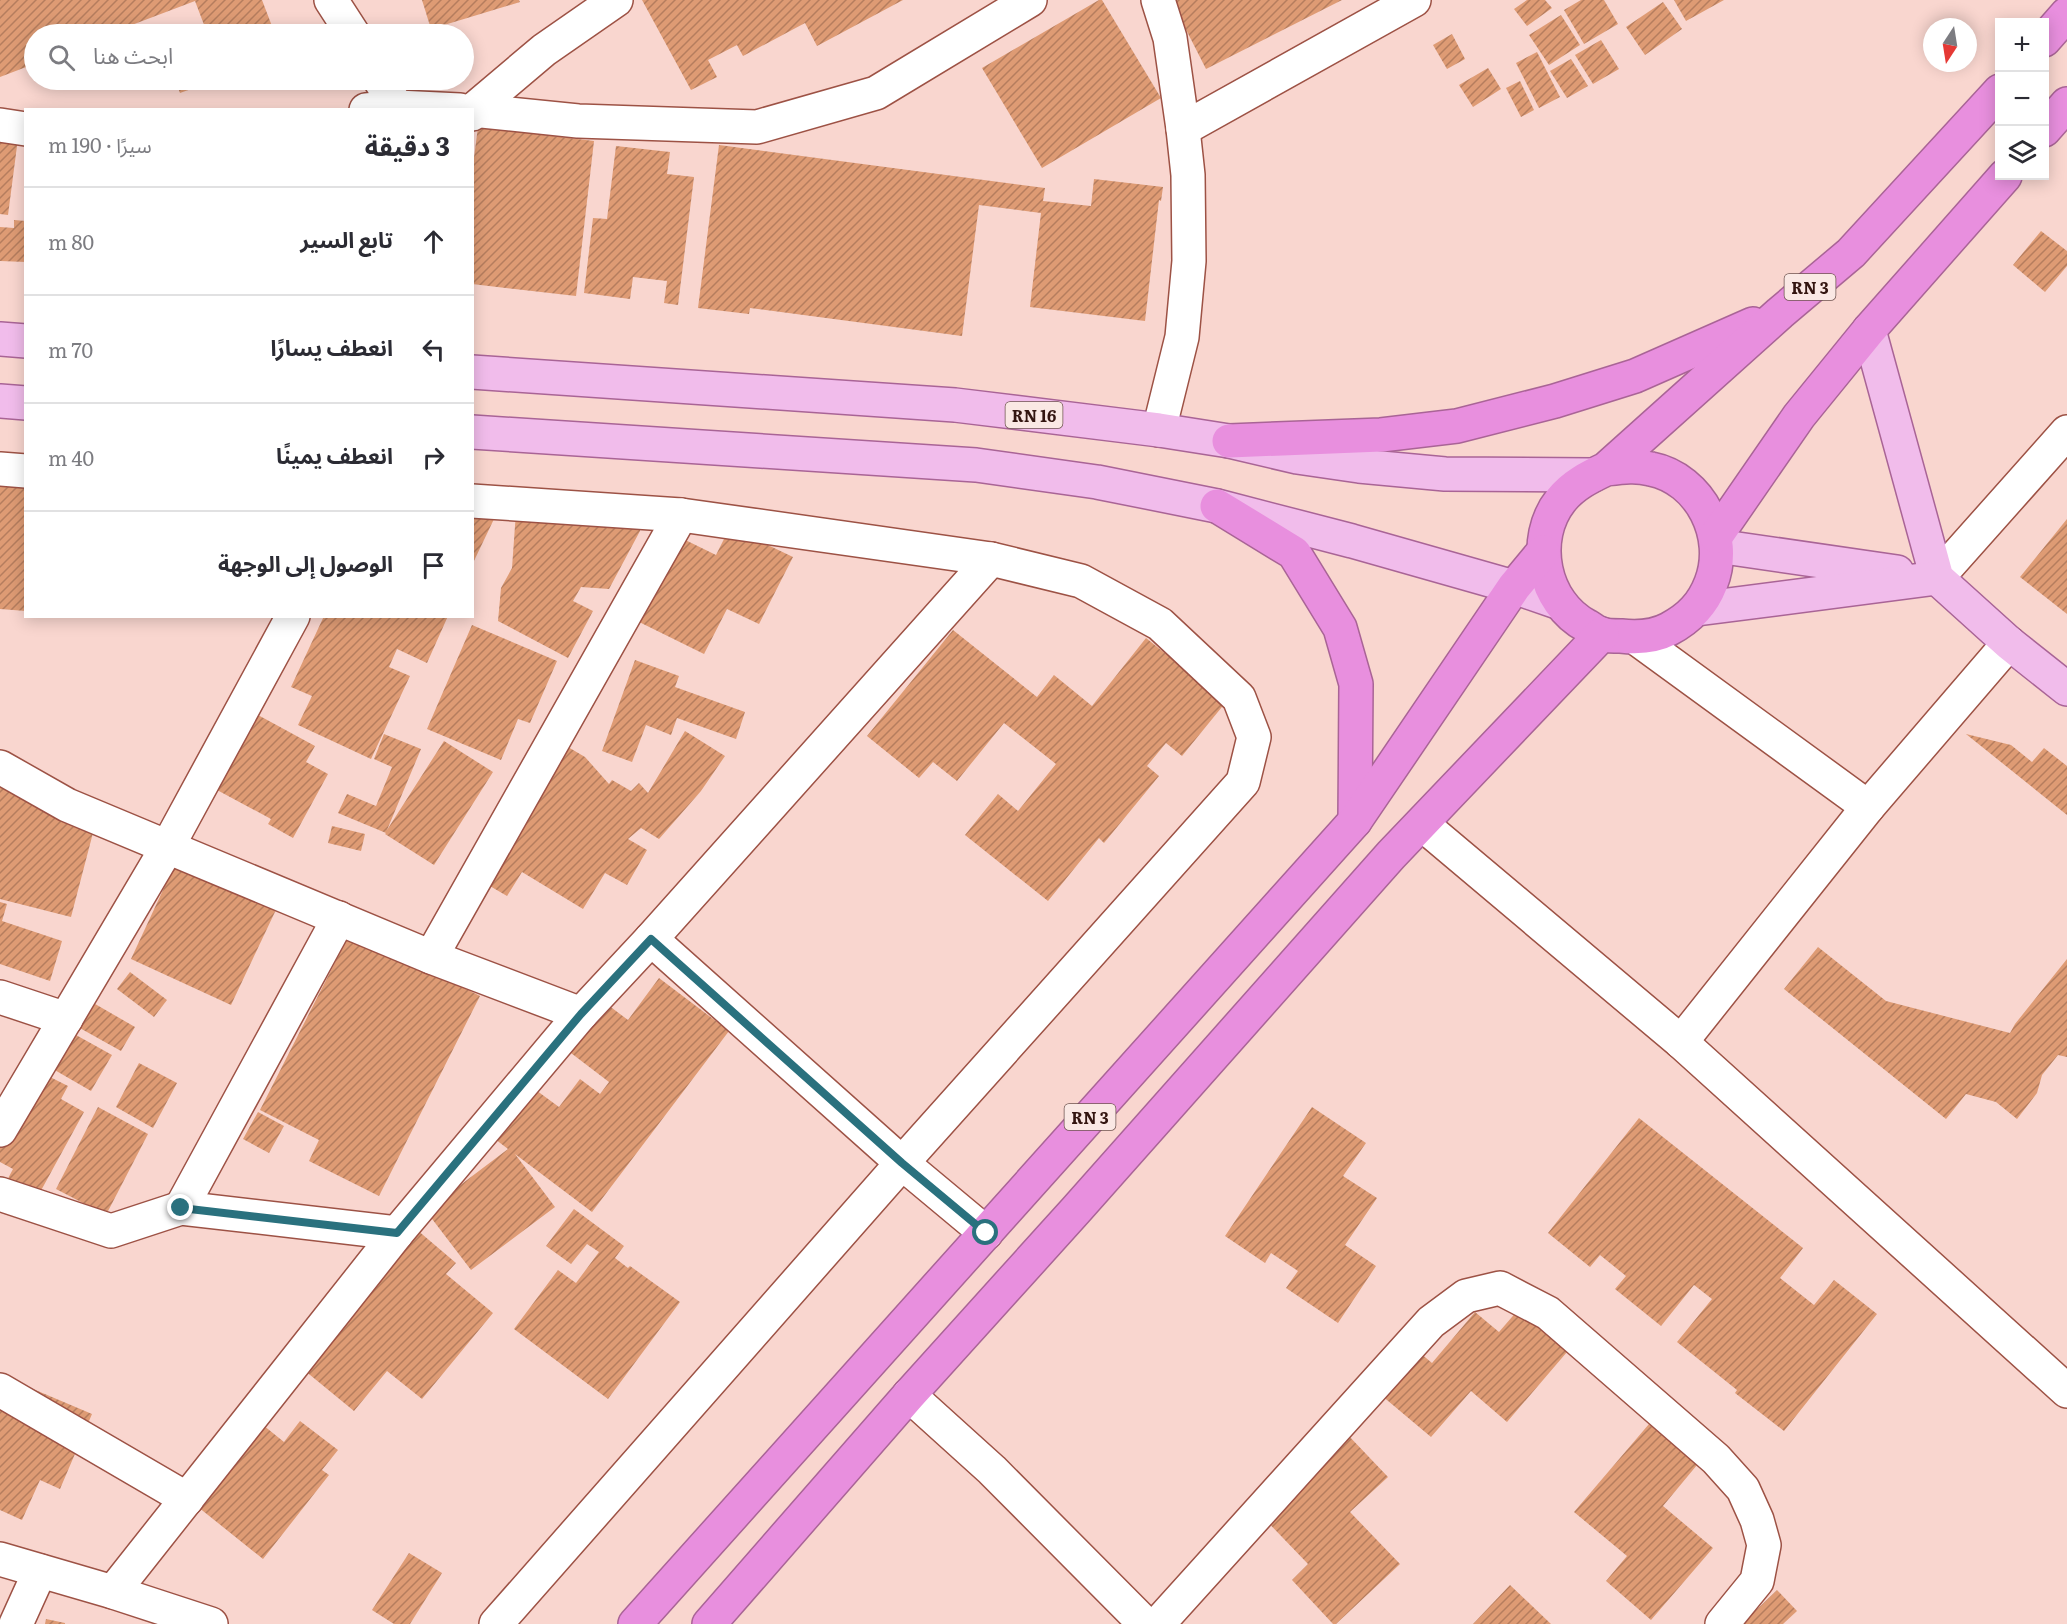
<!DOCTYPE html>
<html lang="ar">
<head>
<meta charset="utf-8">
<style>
  body { margin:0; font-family:Literata,"Noto Sans Arabic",serif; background:#f2f2f3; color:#2b2b33; direction:rtl }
  .controls { position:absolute; right:18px; top:18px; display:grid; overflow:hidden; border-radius:0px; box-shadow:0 3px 15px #0003 }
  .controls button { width:54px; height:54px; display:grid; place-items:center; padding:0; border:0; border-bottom:2px solid #e1e1e2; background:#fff; color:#2b2b33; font:30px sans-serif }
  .compass { position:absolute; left:1923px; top:18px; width:54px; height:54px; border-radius:50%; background:#fff; box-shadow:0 3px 15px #0003; rotate:192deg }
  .stop { position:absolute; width:18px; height:18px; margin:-14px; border:4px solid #2a717e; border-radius:50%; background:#fff }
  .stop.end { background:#2a717e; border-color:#fff; box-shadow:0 2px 6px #0008 }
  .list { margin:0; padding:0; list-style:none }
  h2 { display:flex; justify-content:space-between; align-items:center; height:78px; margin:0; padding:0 24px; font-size:26px }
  h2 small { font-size:20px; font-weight:400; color:#7c7c81 }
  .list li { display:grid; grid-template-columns:39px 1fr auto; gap:18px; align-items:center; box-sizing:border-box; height:108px; padding:0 24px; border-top:2px solid #e1e1e2 }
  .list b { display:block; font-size:22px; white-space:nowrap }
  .list em { font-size:20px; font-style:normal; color:#7c7c81 }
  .icon { flex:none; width:33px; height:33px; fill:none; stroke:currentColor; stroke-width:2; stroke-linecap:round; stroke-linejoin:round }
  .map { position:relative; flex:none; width:2067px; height:1624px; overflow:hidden; direction:ltr }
  .search { position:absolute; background:#fff; box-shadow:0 3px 15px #0003; left:24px; top:24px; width:450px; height:66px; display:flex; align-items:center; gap:15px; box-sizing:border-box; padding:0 21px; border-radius:33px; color:#7c7c81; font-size:22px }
  .panel { position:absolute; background:#fff; box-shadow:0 3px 15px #0003; left:24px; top:108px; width:450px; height:510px; border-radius:0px; direction:rtl }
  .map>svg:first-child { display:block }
  .building { fill:url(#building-hatch) }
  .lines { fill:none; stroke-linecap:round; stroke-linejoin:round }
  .minor-casing { stroke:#9d5245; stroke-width:36 }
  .major-casing { stroke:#a96496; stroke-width:36 }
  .highway-casing { stroke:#a96496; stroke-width:36 }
  .minor { stroke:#fff; stroke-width:33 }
  .major { stroke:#f1bceb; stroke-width:33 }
  .highway { stroke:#e88fde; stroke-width:33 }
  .route { stroke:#2a717e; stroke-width:8 }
  .labels { text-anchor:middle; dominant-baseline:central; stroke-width:5; stroke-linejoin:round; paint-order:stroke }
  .shield { fill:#fae8e4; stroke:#6f5450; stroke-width:1.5 }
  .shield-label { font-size:16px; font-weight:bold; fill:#331510 }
</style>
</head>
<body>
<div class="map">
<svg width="2067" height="1624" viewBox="0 0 2067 1624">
  <defs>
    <pattern id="building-hatch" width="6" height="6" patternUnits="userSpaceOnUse" patternTransform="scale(1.5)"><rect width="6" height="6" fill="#de9b74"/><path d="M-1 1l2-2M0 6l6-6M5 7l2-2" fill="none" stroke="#b57d5e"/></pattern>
  </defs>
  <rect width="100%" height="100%" fill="#f9d6cf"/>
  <g class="building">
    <path d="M0,0H262L275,34H195L206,30L195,1L108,34H34V64L0,77Z"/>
    <path d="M422,0H519L520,2L431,29Z"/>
    <path d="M642,0H903L817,46L805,23L743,56L737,45L708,60L717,77L691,90Z"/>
    <path d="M1099,0H1102L1161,98L1042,168L982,68Z"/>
    <path d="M1171,0H1342L1206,69Z"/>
    <path d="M1527,0H1545L1552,8L1527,26L1514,9Z"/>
    <path d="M1581,0H1604L1618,24L1584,44L1564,10Z"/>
    <path d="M1674,0H1724L1686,21Z"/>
    <path d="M1663,2L1682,29L1645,55L1626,27Z"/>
    <path d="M1561,15L1580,45L1549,65L1529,35Z"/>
    <path d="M1452,34L1465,59L1447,69L1433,45Z"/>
    <path d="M1601,40L1619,69L1593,84L1575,55Z"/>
    <path d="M1537,52L1560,97L1539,108L1516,63Z"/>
    <path d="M1571,59L1588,86L1567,98L1550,71Z"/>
    <path d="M1488,68L1501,89L1473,107L1459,85Z"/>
    <path d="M175,80H216L180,93Z"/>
    <path d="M1520,81L1534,110L1521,117L1506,88Z"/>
    <path d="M0,121L20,123L8,215L0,214Z"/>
    <path d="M478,127L594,141L576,296L472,284V173Z"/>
    <path d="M719,145L1045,188L1043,201L1091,206L1094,179L1163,187L1161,201L1159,200L1145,321L1030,307L1041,213L979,205L962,336L750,308L749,314L698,308Z"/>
    <path d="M616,146L670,152L667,174L694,177L678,305L664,303L667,281L633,277L630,299L584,293L593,218L607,219Z"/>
    <path d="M14,220L26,221V262L0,261V227L14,228Z"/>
    <path d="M2041,231L2067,251V266L2045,292L2013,265Z"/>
    <path d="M0,485L26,487V611L0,609Z"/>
    <path d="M517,498L640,526V531L609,589L581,587L573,601L593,611L568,658L498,621L501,588L512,568Z"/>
    <path d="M472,509L494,519L472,565Z"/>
    <path d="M2067,519V614L2020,577Z"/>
    <path d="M730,527L793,557L759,624L727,609L704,654L629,617L671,533L716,555Z"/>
    <path d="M324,616H448L427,663L397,649L389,667L410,676L371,759L298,725L312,696L291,687Z"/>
    <path d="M472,625L557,661L530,723L518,719L501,760L427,729Z"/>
    <path d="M953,630L1037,697L1054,675L1092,706L1146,638L1226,702L1182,756L1166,743L1147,766L1159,776L1104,843L1099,838L1048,901L965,835L998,794L1018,811L1056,764L1004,723L957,781L933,762L919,778L867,736Z"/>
    <path d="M635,660L679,676L675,687L745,712L736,739L677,718L671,735L646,725L632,762L602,751Z"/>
    <path d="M258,715L315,746L306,762L328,774L293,838L268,824L271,819L217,790Z"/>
    <path d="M685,731L725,756L701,791L659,839L641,828L628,839L647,850L627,885L605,873L583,909L522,872L507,896L483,882L568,747L585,757L609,784L612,780L631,791L639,783L648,793Z"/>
    <path d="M384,734L421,749L387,830L444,741L493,772L434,865L385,834L386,833L338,813L347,794L376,806L392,767L374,759Z"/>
    <path d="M1966,734L2011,745L2032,762L2044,748L2067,766V815Z"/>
    <path d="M0,780L100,806L71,917L0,899Z"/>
    <path d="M332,826L365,834L361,851L328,843Z"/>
    <path d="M182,849L283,895L231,1005L131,959Z"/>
    <path d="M0,902L7,904L2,921L62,941L50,981L0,964Z"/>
    <path d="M351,931L480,996L379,1196L309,1161L319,1140L260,1110Z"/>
    <path d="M1818,947L1886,1001L2010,1033L2015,1024L2067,959V1057L2058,1055L2042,1075L2037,1093L2017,1119L1996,1102L1966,1094L1946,1119L1784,989Z"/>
    <path d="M130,972L167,1000L154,1017L117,989Z"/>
    <path d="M659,978L729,1031L592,1212L515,1154L555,1207L471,1270L426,1211L508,1149L491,1136L529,1085L559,1107L580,1079L600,1094L609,1082L567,1050L604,1002L628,1020Z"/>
    <path d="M83,997L135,1027L121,1051L69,1022Z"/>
    <path d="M67,1030L112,1055L91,1091L46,1065Z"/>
    <path d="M139,1063L177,1083L153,1128L116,1107Z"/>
    <path d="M40,1072L68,1086L61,1099L84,1112L38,1196L3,1188L13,1169L0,1162V1144Z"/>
    <path d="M98,1107L148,1134L106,1215L56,1189Z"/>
    <path d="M1312,1107L1366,1143L1343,1176L1377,1198L1345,1245L1376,1266L1338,1323L1286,1288L1298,1271L1271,1253L1265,1263L1225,1236Z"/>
    <path d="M258,1112L284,1126L269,1153L243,1139Z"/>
    <path d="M1639,1118L1803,1248L1780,1278L1814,1305L1834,1280L1877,1314L1784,1431L1735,1393L1737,1390L1677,1342L1712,1299L1694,1285L1661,1326L1615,1289L1626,1276L1600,1255L1590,1267L1548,1233Z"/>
    <path d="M574,1209L624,1246L615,1258L628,1268L630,1266L680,1302L608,1399L514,1329L558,1270L576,1283L599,1252L587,1244L571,1264L546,1246Z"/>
    <path d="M416,1229L456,1263L446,1274L493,1313L422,1399L387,1371L354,1411L304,1370Z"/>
    <path d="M1518,1310L1567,1352L1507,1422L1471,1391L1431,1437L1375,1390L1413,1347L1432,1363L1475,1312L1499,1332Z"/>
    <path d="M0,1375L92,1414L60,1489L40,1480L22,1520L0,1510Z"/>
    <path d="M258,1421L284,1442L300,1421L338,1450L322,1470L329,1475L263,1559L193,1503Z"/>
    <path d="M1649,1424L1697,1465L1663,1506L1713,1548L1651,1620L1606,1581L1627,1556L1574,1512Z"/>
    <path d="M1347,1434L1388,1477L1350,1512L1400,1564L1336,1624H1333L1292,1580L1308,1564L1261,1515Z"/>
    <path d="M409,1553L442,1573L410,1624H394L372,1610Z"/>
    <path d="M1510,1585L1551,1624H1473Z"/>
    <path d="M1777,1590L1797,1611L1783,1624H1742Z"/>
    <path d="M46,1619L65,1623V1624H45Z"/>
  </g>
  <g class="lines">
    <g class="minor-casing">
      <g id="minor">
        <path d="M331,0L353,34"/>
        <path d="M1158,0L1170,38L1183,129L1188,175L1189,261L1182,337L1159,430"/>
        <path d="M380,80L397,107"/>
        <path d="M366,110L397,107L460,110"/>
        <path d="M472,110L578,121L757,127L876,93L1030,0"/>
        <path d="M472,114L473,110L544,50L616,0"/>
        <path d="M0,125L26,129"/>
        <path d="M1183,129L1414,0"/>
        <path d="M0,469L26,471"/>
        <path d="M472,501L681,515L991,559L1081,581L1160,624L1239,698L1254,737L1243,782L902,1163L496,1624"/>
        <path d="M1937,578L2067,432"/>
        <path d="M1636,638L1868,807"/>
        <path d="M0,767L67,805L431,957L581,1014"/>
        <path d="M1422,824L1681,1042L2067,1391"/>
        <path d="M651,939L902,1163L986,1233"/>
        <path d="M431,957L681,515"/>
        <path d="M0,997L66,1019"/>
        <path d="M1681,1042L1868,807L2009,643"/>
        <path d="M0,1130L168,846L293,616"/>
        <path d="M0,1194L111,1231L181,1208L397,1233"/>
        <path d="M181,1208L339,918"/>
        <path d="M0,1390L187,1499"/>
        <path d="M909,1395L992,1470L1145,1624"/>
        <path d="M0,1559L113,1592L211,1624"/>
        <path d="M113,1592L397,1233L581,1014L651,939L991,559"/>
        <path d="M16,1624L40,1571"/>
        <path d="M1158,1624L1431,1322L1466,1296L1500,1288L1548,1313L1716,1459L1743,1489L1757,1520L1764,1545L1757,1581L1722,1624"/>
      </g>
    </g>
    <g class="major-casing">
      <g id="major">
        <path d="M1869,330L1937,578L2009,643L2067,689"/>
        <path d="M0,339L26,341"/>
        <path d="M472,372L955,405L1159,430L1229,441L1297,457L1359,466L1445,474L1593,475"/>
        <path d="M0,401L26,403"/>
        <path d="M472,432L976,465L1097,482L1217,506L1352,541L1514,587L1560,603"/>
        <path d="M1717,546L1897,572"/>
        <path d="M1697,609L1937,578"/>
      </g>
    </g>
    <g class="highway-casing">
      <g id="highway">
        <path d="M2044,40L2067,14"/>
        <path d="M2044,130L2067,104"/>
        <path d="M1229,441L1381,435L1457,426L1555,401L1635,376L1753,324"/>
        <path d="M1606,469C1622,467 1636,465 1651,469C1701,479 1729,537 1711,583C1703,604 1690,618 1669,629C1654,637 1639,638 1621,636C1615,636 1608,636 1603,635C1597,633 1592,629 1587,626C1543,603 1530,539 1561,500C1573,485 1589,477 1606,469L1780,313L1851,253L2000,91"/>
        <path d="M1217,506L1294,553L1340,628L1356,684L1355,821"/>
        <path d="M1716,536L1799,416L1869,330L2005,176"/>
        <path d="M635,1624L1355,821L1514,587L1543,552"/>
        <path d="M709,1624L909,1395L1076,1210L1391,855L1602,634"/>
      </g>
    </g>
    <use href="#minor" class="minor"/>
    <use href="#major" class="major"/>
    <use href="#highway" class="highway"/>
  </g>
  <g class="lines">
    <path class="route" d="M181,1208L397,1233L581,1014L651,939L902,1163L986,1233"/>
  </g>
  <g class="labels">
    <g class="shield">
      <rect x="1784.5" y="274" width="51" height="26" rx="4.5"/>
      <rect x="1005.5" y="402" width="57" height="26" rx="4.5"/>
      <rect x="1064.5" y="1104" width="51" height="26" rx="4.5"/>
    </g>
    <g class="shield-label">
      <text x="1810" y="287">RN 3</text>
      <text x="1034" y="415">RN 16</text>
      <text x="1090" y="1117">RN 3</text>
    </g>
  </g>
</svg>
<div class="controls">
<button>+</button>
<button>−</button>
<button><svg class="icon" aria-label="layers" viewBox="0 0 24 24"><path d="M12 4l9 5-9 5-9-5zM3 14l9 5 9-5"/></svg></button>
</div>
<svg class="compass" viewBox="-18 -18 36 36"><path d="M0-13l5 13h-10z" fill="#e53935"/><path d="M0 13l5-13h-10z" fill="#7c7c81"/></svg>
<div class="stop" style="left:986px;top:1233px"></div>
<div class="stop end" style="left:181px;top:1208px"></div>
<div class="search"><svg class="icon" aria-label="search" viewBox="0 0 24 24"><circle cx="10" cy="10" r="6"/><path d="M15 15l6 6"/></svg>ابحث هنا</div>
<section class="panel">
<h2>3 دقيقة<small>سيرًا · 190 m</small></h2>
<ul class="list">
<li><svg class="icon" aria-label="ahead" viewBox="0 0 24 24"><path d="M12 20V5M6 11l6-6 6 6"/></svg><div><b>تابع السير</b></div><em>80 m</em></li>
<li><svg class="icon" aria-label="left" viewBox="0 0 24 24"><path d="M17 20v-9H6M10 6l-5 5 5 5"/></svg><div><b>انعطف يسارًا</b></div><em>70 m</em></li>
<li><svg class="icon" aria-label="right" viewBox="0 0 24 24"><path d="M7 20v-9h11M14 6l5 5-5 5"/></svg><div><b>انعطف يمينًا</b></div><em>40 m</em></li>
<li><svg class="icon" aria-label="arrive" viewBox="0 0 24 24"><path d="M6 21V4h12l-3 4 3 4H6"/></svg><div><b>الوصول إلى الوجهة</b></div></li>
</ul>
</section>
</div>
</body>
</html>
